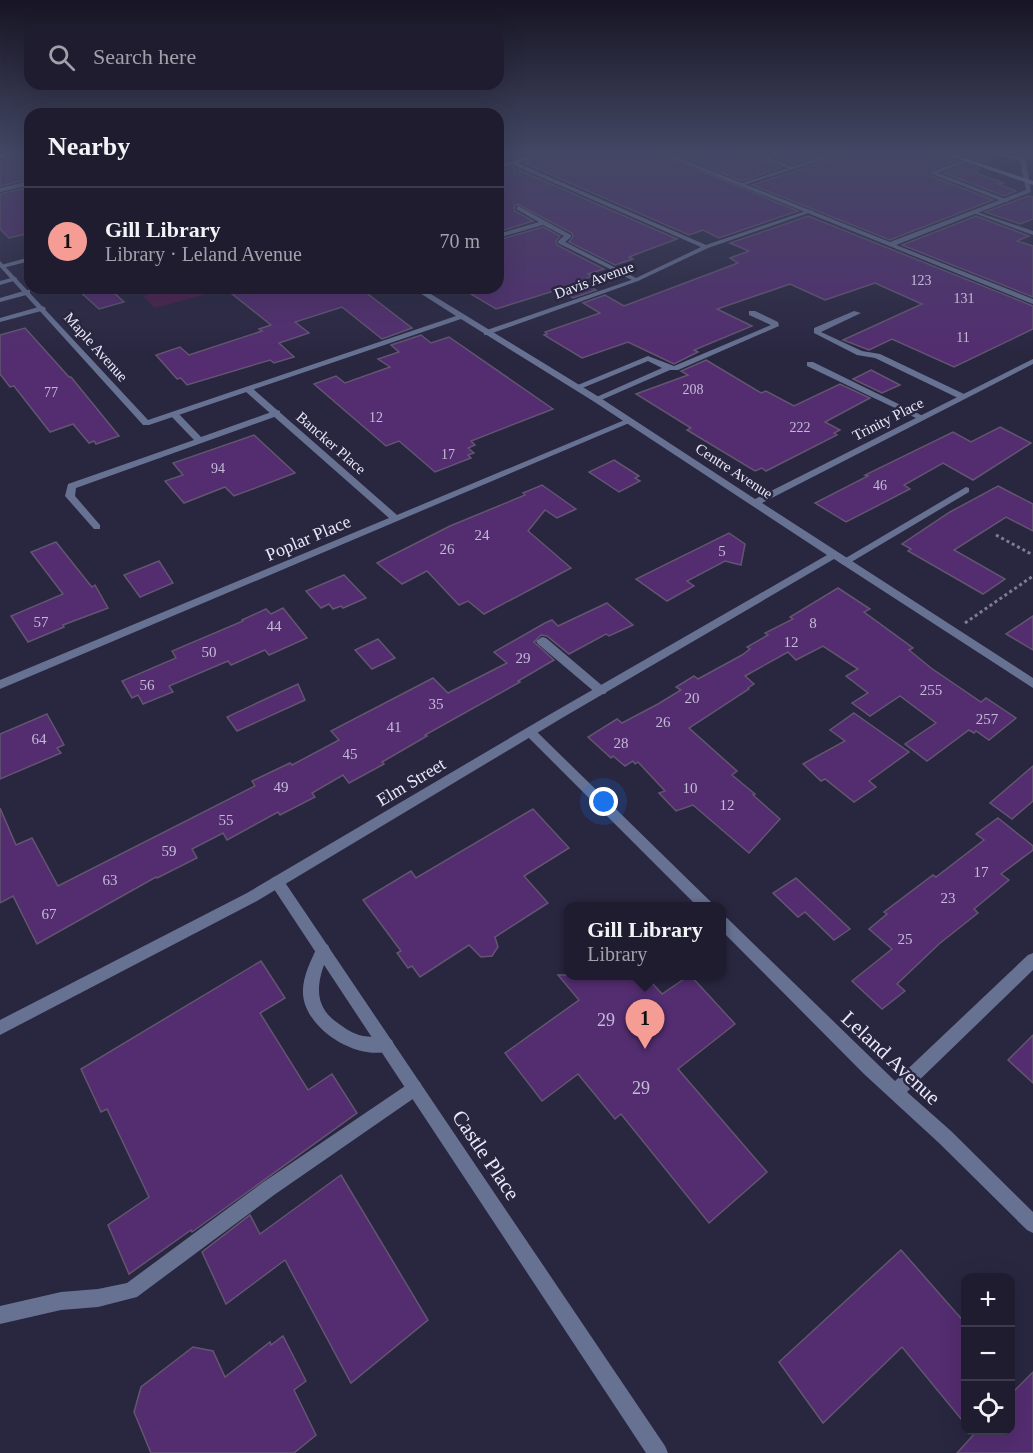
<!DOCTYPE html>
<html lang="en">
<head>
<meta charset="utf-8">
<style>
  body { margin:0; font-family:Georgia,serif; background:#272538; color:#f1f3f6 }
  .controls { position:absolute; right:18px; bottom:18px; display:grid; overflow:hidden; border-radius:12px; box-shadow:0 6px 24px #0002 }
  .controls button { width:54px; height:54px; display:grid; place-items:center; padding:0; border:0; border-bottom:2px solid #3c3a4c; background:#1f1c30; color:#f1f3f6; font:30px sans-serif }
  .you { position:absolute; left:604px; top:802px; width:21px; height:21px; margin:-15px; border:4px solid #fff; border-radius:50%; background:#1a73e8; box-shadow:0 0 0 9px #1a73e833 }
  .badge { display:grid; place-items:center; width:39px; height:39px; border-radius:50%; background:#f59c95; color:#111; font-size:20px; font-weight:700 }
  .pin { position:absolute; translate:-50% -50px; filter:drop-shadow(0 2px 3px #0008) }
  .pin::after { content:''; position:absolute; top:32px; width:21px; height:18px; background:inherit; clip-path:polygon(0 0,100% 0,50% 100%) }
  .popup { position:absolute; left:564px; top:902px; width:162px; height:78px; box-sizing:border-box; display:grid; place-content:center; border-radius:12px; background:#1f1c30; filter:drop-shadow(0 2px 4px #0005); font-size:20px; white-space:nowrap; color:#a1a1ab }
  .popup b { font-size:22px; color:#f1f3f6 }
  .popup::after { content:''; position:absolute; left:50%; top:100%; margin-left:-12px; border:12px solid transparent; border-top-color:#1f1c30 }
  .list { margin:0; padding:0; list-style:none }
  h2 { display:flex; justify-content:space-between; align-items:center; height:78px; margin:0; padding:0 24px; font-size:26px }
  h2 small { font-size:20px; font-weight:400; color:#a1a1ab }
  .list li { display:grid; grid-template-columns:39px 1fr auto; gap:18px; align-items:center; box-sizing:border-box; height:108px; padding:0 24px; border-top:2px solid #3c3a4c }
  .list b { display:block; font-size:22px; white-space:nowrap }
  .list p { margin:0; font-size:20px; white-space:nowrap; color:#a1a1ab }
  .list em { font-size:20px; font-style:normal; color:#a1a1ab }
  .icon { flex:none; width:33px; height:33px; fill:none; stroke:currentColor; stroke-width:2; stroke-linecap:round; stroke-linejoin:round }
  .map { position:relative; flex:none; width:1033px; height:1453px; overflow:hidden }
  .search { position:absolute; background:#1f1c30; box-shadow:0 6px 24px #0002; left:24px; top:24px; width:480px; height:66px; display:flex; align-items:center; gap:15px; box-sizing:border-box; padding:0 21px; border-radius:18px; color:#a1a1ab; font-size:22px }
  .panel { position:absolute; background:#1f1c30; box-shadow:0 6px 24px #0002; left:24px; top:108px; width:480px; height:186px; border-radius:18px }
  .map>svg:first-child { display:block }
  .green { fill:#4d1f4d }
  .building { fill:#532d70; stroke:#635570; stroke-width:1.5 }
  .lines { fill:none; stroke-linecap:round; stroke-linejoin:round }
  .path { stroke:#7e7c92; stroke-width:3; stroke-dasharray:3 3; stroke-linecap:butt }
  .service { fill:#677292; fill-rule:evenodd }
  .minor { fill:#677292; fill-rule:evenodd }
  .tertiary { fill:#677292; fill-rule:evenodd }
  .secondary { fill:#899ace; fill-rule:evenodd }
  .primary { fill:#a3b9fc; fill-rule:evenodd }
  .labels { text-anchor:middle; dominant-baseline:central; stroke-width:5; stroke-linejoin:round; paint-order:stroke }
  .far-number-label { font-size:14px; fill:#c4b9d7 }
  .far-street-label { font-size:15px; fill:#e9e8f9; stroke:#292640 }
  .number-label { font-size:15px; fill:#c4b9d7 }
  .street-label { font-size:18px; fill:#e9e8f9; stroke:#292640 }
  .near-number-label { font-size:18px; fill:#c4b9d7 }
  .near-street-label { font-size:21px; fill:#e9e8f9; stroke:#292640 }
</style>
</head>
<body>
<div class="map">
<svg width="1033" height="1453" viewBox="0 0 1033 1453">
  <rect width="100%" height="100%" fill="#292640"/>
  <path class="green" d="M172,288H204L210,293L155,308L143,296Z"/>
  <g class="building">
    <path d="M498,151H538L498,163Z"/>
    <path d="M559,151H652L798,211L719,238L703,230L689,235L524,163Z"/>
    <path d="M668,151H744L781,168L742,181Z"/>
    <path d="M760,151H933L956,161L932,169L931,176L993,200L890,240L752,185L838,157L837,153L831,152L792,164Z"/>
    <path d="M951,151H975L993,157L986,163Z"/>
    <path d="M30,154V179L0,186V161Z"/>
    <path d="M967,164L980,169L976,173L1003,183L998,184L1016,191L1004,196L944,173Z"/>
    <path d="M512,167L677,239L629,257L633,259L615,265L569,242L573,237L572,233L517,204L514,208L515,211L533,221L498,232V171Z"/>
    <path d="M30,187V233L9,238L0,229V194Z"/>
    <path d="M1028,196L1033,197V219L1020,224L985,212Z"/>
    <path d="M808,216L1033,306V329L954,367L892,339L869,350L843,340L922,304L875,283L825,300L790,284L717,309L752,326L694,350L698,352L674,364L628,342L582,358L544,335L547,334L545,332L600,313L583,303L605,295L624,306L738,263L730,258L749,251L730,243Z"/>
    <path d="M976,216L1029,236L1017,241L1033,246V297L902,245Z"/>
    <path d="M543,227L560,236L556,241L557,245L604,269L588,274L592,276L580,281L596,290L573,298L560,289L496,309L461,288H498V240Z"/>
    <path d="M76,288H109L124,302L99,309Z"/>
    <path d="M249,288H360L412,328L382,339L342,307L295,322L309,333L279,343L294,357L274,363L270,360L187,385L181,378L177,379L156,355L180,347L189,355L262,331L259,329L271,325L231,293Z"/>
    <path d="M25,328L69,377H71L119,436L96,444L94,441L89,443L73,424L50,432L14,386L10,387L0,374V335Z"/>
    <path d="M421,335L431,343L449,337L553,409L471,441L475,445L468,448L474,453L468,455L471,458L435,472L399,441L386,446L314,384L336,376L345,383L390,367L378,359L399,352L391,345Z"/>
    <path d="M706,360L761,393L766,391L794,406L840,384L870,398L825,422L840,430L834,433L837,435L766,471L762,468L755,471L687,430L691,428L636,394L688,375L681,371Z"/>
    <path d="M871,370L900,385L882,393L853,379Z"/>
    <path d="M1000,427L1031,443L973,480L943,463L904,485L910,489L846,522L815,503L868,476L865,475L953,432L971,442Z"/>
    <path d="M254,435L295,473L234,496L225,487L184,503L165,481L183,475L173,463Z"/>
    <path d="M614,460L639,476L635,478L640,481L619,492L589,472Z"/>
    <path d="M542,485L576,509L557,518L545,510L528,531L571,568L484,614L468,601L459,605L427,571L402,584L377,563L450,526L525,495L523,493Z"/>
    <path d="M998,486L1033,504V531L1006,517L954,550L1005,579L983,594L908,551L911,549L902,544L950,512Z"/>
    <path d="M729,533L745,544L741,565L725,561L687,581L694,586L667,601L636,579Z"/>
    <path d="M56,542L87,581L92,587L95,585L108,608L63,625L64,627L28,642L11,616L63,594L31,552Z"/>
    <path d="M159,561L173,583L140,597L124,575Z"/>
    <path d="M344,575L366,598L343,608L341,606L333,609L329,604L321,608L306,591Z"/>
    <path d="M838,588L870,609L864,612L913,648L909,650L931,668L981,702L986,698L1016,718L989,740L976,731L974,733L969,730L927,761L905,744L936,723L900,696L870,716L852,703L868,693L846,676L858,669L823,646L796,660L788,652L745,676L754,684L748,688L749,689L689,728L737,771L732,775L755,794L753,795L780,819L749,853L693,805L676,811L659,793L665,791L638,762L635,764L633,761L625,766L613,756L611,758L588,737L617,719L622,723L658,704L681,690L676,687L694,676L698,679L742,655L750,649L747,647L768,635L765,633L793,619L790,617Z"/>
    <path d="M607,603L633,625L609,636L606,634L569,654L547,636L541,635L534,642L554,660L518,681L520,682L425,735L427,736L382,762L384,764L349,783L343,775L312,793L315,797L280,815L278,812L227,840L223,833L192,849L197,858L157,878L156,877L37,944L13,896L0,903V808L16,845L32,838L58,886L255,786L252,781L290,763L292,765L339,740L331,731L433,678L448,693L507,663L494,652L545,623L552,620L558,626Z"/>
    <path d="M283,608L307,638L269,655L265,650L231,665L228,661L169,686L173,692L143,704L138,695L132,698L122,681L176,658L172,651L243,621L242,620L266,609L271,614Z"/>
    <path d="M1033,616V650L1006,634Z"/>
    <path d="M378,639L395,658L372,669L355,650Z"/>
    <path d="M298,684L305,700L237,731L227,717Z"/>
    <path d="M854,713L909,752L869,781L876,787L854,802L825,779L821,781L803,764L845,741L830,730Z"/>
    <path d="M47,714L64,745L57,748L61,753L0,779V734Z"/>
    <path d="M1033,766V801L1012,819L990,803Z"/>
    <path d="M533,809L569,848L524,876L548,903L495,937L498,947L492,956L481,957L469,945L420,977L412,966L408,968L397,953L401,951L363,900L411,871L416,878Z"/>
    <path d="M998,818L1033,846V850L1001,874L1009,880L974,909L978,913L939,944L897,984L905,991L882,1009L852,981L892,949L869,929L887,914L884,912L933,875L936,877L984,840L976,834Z"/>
    <path d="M796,878L850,929L834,940L805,912L798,917L773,893Z"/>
    <path d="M261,961L285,998L260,1013L308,1090L332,1074L357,1113L192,1232L191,1230L129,1274L108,1225L149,1197L107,1109L101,1112L81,1069Z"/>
    <path d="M558,975H645L662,994L690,975L735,1024L678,1069L767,1172L709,1223L621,1114L615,1119L578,1074L542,1101L505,1053L579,1000Z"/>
    <path d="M1033,1035V1083L1008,1060Z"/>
    <path d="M341,1175L428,1320L351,1383L285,1260L226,1304L202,1252L250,1215L260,1234Z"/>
    <path d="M901,1250L966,1324V1425L902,1347L823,1423L779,1362Z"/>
    <path d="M283,1336L306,1381L294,1390L316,1435L294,1453H151L134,1412L141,1387L193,1347L213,1351L225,1377L270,1342L271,1345Z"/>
    <path d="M1033,1372V1453H957L977,1431H1011V1394Z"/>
  </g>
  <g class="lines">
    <g class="path">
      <path d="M996,535L1033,555"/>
      <path d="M965,623L1033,576"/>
    </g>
    <g class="service">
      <path d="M746,151H754L795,168L790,169Z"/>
      <path d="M977,151H990L1026,159L1023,161Z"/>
      <path d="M964,160L969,161L938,173L1008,200V202H1004L932,174L933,171Z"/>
      <path d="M30,181V185L0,192V188Z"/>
      <path d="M518,206L571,235V237L565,242L640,280L634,281L558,243V241L564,236L543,225L498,238V234L539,222L516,209Z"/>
      <path d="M974,211L1033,231V235L974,213Z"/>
      <path d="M15,277L17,278V280L0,285V281Z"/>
      <path d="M27,290H30V294L0,302V298Z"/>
      <path d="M42,306L46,308L45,310L0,322V318Z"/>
      <path d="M749,311H755L778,322L779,326L678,370H670L599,401L592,399L662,368L648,361L580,389L573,387L648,356L674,366L771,325L749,315Z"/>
      <path d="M854,311L861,313L821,332L862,351L880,354L964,394V398H958L875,358L857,355L814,333V328Z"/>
      <path d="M807,362H813L925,417L918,419L807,366Z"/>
      <path d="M277,410L280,411V415L76,488L75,496L100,525V529H94L65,496L68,484L194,440L171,416V412H177L201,437Z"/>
      <path d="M966,487L969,488V492L848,564L844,565L839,562Z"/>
      <path d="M542,637L546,638L605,688L607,691L605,694H597L538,644L536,641Z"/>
      <path d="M323,943L328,945L330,950C319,975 310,1002 335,1021C343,1027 350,1032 359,1035C370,1038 382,1036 392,1040L394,1045L392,1050C359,1063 305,1029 303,994C302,977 311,961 318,945Z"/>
      <path d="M414,1080L420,1082L422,1088L420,1094L274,1195L137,1297L98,1307L61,1310L0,1324V1306L61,1292L98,1289L127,1283L262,1183Z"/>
    </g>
    <g class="minor">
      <path d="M832,154L837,155L744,185L739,184Z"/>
      <path d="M511,162H515L706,245L809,210L814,211L708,248L638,281L487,335H484V331L634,279L701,247L511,164Z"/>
      <path d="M30,257V261L3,268L0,267L1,265Z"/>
      <path d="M245,387H251L397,515L627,419L634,421L0,689V680L389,518L245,391Z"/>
      <path d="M530,727L534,729L711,902L713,906H697L526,735L524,732Z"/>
      <path d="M277,876L282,878L665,1446L668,1453H646L272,886L270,882L272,878Z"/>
      <path d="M722,916L727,918L895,1081L1028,955L1033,953V970L907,1092L951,1131L1033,1212V1233L1027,1230L939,1143L864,1074L722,931Z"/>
    </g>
    <g class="tertiary">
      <path d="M547,151H557L498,169V165Z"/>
      <path d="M654,151H662L890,242L1026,190L1018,151H1024L1031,192L896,245L1033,299V304Z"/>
      <path d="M0,261L148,420L456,316L412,288H421L599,397L755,499L1033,359V364L762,503L1033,678V688L834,559L562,718L257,901L0,1035V1020L247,893L554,712L827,555L593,401L461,319L149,425H143L0,267Z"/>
    </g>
    <path class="secondary" d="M935,151H944L1033,181V185Z"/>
    <path class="primary" d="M12,151H24L0,158V154Z"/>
  </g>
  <linearGradient id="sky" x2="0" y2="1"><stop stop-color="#171523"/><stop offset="0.43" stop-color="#434764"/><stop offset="1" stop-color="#434764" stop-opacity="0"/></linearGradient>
  <rect width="1033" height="355" fill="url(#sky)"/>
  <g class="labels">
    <g class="far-number-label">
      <text x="921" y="280">123</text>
      <text x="964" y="298">131</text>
      <text x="963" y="337">11</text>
      <text x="693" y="389">208</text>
      <text x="51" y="392">77</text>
      <text x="376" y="417">12</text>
      <text x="800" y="427">222</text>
      <text x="448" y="454">17</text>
      <text x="218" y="468">94</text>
      <text x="880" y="485">46</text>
    </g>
    <g class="far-street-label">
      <text transform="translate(594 280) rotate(-20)">Davis Avenue</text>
      <text transform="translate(96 347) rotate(48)">Maple Avenue</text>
      <text transform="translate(888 419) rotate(-27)">Trinity Place</text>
      <text transform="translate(331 443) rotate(41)">Bancker Place</text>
      <text transform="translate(734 471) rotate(33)">Centre Avenue</text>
    </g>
    <g class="number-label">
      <text x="482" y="535">24</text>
      <text x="447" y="549">26</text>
      <text x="722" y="551">5</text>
      <text x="41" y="622">57</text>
      <text x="813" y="623">8</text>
      <text x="274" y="626">44</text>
      <text x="791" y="642">12</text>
      <text x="209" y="652">50</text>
      <text x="523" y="658">29</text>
      <text x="147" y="685">56</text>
      <text x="931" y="690">255</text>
      <text x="692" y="698">20</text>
      <text x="436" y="704">35</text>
      <text x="987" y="719">257</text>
      <text x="663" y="722">26</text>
      <text x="394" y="727">41</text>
      <text x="39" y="739">64</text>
      <text x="621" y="743">28</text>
      <text x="350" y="754">45</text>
      <text x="281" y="787">49</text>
      <text x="690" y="788">10</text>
      <text x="727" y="805">12</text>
      <text x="226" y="820">55</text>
      <text x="169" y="851">59</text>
      <text x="981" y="872">17</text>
      <text x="110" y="880">63</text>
      <text x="948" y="898">23</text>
      <text x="49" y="914">67</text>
      <text x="905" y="939">25</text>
    </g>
    <g class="street-label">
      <text transform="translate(308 538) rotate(-23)">Poplar Place</text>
      <text transform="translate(411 782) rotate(-31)">Elm Street</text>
    </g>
    <g class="near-number-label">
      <text x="606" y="1020">29</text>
      <text x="641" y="1088">29</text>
    </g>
    <g class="near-street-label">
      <text transform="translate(891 1058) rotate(43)">Leland Avenue</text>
      <text transform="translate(486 1155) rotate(56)">Castle Place</text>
    </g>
  </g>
</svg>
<div class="controls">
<button>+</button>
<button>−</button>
<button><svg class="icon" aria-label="locate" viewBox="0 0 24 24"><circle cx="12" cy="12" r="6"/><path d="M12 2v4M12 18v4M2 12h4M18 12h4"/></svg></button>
</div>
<div class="you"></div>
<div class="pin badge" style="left:645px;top:1049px">1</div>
<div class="popup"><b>Gill Library</b>Library</div>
<div class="search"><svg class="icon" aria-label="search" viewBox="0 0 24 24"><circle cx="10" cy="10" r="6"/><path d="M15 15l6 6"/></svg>Search here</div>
<section class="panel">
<h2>Nearby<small></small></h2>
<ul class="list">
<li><span class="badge">1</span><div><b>Gill Library</b><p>Library · Leland Avenue</p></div><em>70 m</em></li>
</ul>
</section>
</div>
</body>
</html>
